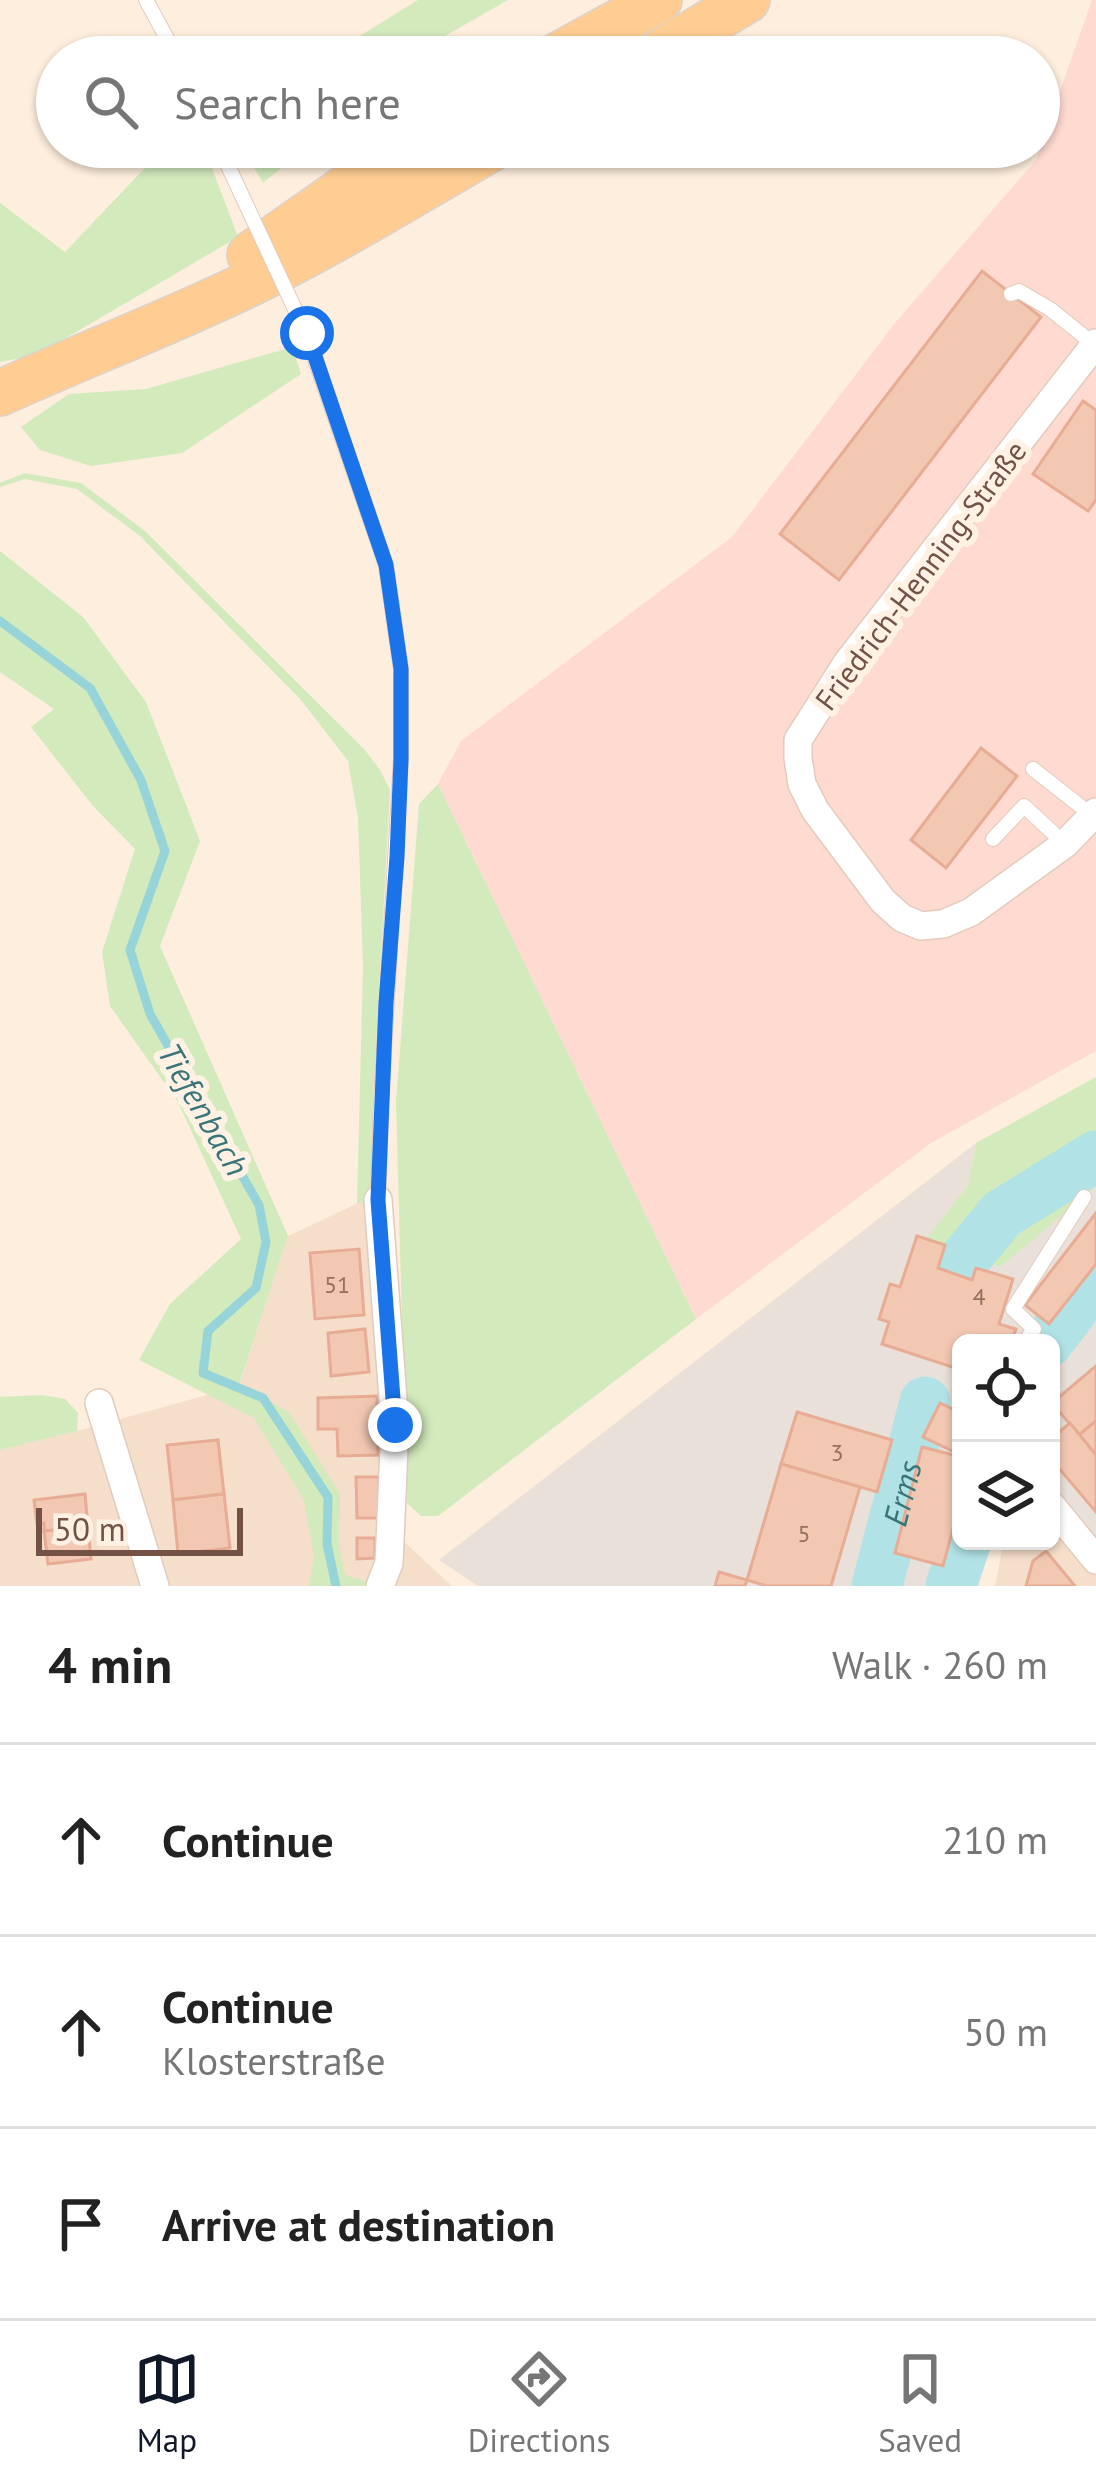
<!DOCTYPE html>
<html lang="en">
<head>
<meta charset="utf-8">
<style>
  body { margin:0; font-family:"PT Sans",sans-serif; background:#f2f2f2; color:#222 }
  .controls { position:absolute; right:36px; bottom:36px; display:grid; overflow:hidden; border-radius:18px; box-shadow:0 3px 9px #0004 }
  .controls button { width:108px; height:108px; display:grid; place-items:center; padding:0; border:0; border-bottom:3px solid #e0e0e0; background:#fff; color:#222; font:60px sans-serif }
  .scale { position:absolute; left:36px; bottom:30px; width:207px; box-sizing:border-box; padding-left:12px; border:6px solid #735245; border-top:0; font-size:33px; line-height:42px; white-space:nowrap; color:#735245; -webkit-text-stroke:9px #fff2e4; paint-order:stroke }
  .stop { position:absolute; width:36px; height:36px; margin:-27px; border:9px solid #1a73e8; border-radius:50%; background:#fff }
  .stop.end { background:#1a73e8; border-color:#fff; box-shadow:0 3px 12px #0008 }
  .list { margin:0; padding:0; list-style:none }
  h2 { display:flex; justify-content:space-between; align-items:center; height:156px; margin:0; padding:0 48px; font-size:51px }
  h2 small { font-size:39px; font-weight:400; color:#767676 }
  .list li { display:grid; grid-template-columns:78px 1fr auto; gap:36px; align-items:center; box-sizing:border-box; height:192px; padding:0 48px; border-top:3px solid #e0e0e0 }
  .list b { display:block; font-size:45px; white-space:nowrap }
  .list p { margin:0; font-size:39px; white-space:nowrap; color:#767676 }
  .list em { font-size:39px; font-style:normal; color:#767676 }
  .icon { flex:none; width:66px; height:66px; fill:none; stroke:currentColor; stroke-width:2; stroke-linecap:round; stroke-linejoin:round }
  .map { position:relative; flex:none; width:1096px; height:1586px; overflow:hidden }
  .search { position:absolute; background:#fff; box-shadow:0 3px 9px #0004; left:36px; right:36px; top:36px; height:132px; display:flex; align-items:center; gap:30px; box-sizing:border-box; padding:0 42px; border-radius:66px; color:#767676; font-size:45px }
  .sheet { height:732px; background:#fff }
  nav { display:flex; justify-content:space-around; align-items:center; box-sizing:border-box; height:168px; border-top:3px solid #e0e0e0; background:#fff; font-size:33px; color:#767676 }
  nav a { display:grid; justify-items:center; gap:6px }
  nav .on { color:#111827 }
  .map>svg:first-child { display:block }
  .residential { fill:#f5dfcb }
  .commercial { fill:#fedad0 }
  .industrial { fill:#eae0da }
  .green { fill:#d2eabc }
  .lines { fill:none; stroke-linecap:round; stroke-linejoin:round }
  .stream { stroke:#97d4d9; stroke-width:9 }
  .river { stroke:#b1e3e6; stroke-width:51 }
  .building { fill:#f3c8b3; stroke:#e7ac93; stroke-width:3 }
  .service-casing { stroke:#e3cbbc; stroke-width:16 }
  .minor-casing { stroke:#e3cbbc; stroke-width:30 }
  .primary-casing { stroke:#dbd2cf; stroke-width:48 }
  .service { stroke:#fff; stroke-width:14 }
  .minor { stroke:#fff; stroke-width:27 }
  .primary { stroke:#ffcd92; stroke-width:45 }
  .service-bridge-casing { stroke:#e3cbbc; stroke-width:16; stroke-linecap:butt }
  .service-bridge { stroke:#fff; stroke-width:14 }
  .route { stroke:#1a73e8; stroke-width:15 }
  .labels { text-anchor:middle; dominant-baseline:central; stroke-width:12; stroke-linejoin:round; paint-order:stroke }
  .number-label { font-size:24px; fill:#937060 }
  .street-label { font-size:30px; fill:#735245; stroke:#fff2e4 }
  .water-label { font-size:33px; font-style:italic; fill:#39747a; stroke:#fff2e4 }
</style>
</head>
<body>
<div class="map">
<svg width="1096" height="1586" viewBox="0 0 1096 1586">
  <rect width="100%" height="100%" fill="#fdeedd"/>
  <g class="residential">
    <path d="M388,1189L399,1537L452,1586H0V1450L77,1431L239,1386L288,1236Z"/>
    <path d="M1051,1528L1096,1577V1586H995L1004,1541H1051Z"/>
  </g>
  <path class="commercial" d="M1092,0H1096V1051L931,1143L696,1319L438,784L461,741L732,537L895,323L1036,160Z"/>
  <path class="industrial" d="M976,1143L968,1185L928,1237L999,1267L1096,1187V1577L1051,1528V1343H961V1529L946,1586H478L439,1560Z"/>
  <g class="green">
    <path d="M418,0H508L408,57H326Z"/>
    <path d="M165,147H204L238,237L37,355L0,362V203L65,252Z"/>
    <path d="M242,147H307L263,183Z"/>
    <path d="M292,347L301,374L182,453L91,466L40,450L21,427L69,394L146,389Z"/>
    <path d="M25,473L81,483L145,531L364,749L380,770L390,790L373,1101V1196L357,1204L363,967L358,818L348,761L301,700L140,536L77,489L25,479L0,487V483Z"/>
    <path d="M0,551L83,617L146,702L200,841L160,946L288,1236L239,1385L289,1412L340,1494L339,1545L345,1575L371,1583L370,1586H309L314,1557L304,1500L254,1418L139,1360L170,1304L241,1239L178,1102L110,1006L102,952L135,849L93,806L31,727L54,709L0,672Z"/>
    <path d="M438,784L696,1319L438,1516H421L407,1503L396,1101L419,804Z"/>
    <path d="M1096,1077V1187L1000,1267L927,1238L968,1185L976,1143Z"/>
    <path d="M42,1395L65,1399L78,1413L77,1431L0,1450V1397Z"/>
  </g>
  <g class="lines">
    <path class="stream" d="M0,621L90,688L141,780L165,851L130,950L150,1014L259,1205L266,1242L256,1288L208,1331L203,1373L263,1398L328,1497L327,1544L336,1586"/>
    <g class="river">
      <path d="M959,1266L1002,1214L1096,1156"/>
      <path d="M1047,1343L1096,1279"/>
      <path id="s1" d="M877,1586L925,1402"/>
      <path d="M951,1586L966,1541"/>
    </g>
  </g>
  <g class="building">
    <path d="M982,271L1041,317L839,580L780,534Z"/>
    <path d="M1083,401L1096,410V500L1088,511L1033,474Z"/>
    <path d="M981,748L1017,776L946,868L911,840Z"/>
    <path d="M1096,1213V1264L1049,1324L1025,1305Z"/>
    <path d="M917,1236L945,1245L938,1268L972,1280L976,1268L1013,1279L999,1324L1016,1329L1011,1343H961V1370L882,1344L889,1322L879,1319L890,1284L900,1287Z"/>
    <path d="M359,1249L364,1315L315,1319L310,1253Z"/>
    <path d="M365,1329L369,1372L331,1376L328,1333Z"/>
    <path d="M1096,1366V1421L1079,1435L1052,1403Z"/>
    <path d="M377,1396L378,1455L338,1456L337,1429H318V1398Z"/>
    <path d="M940,1403L961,1413V1455L923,1437Z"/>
    <path d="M797,1412L892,1440L877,1492L781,1464Z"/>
    <path d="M1096,1421V1455L1079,1435Z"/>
    <path d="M1070,1423L1096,1455V1512L1051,1459V1439Z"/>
    <path d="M218,1440L224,1494L173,1500L167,1445Z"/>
    <path d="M922,1447L961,1457V1499L943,1566L895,1553Z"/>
    <path d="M781,1464L860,1487L831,1586H767L747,1580Z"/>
    <path d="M356,1477H379V1518H357Z"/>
    <path d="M85,1494L88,1527L44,1531V1523L37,1524L34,1500Z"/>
    <path d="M224,1494L230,1548L178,1554L173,1500Z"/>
    <path d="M88,1527L91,1559L48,1564L44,1531Z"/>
    <path d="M357,1538H375V1558L357,1559Z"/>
    <path d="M1046,1551L1075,1586H1026L1033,1561Z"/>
    <path d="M719,1572L747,1580L745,1586H715Z"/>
  </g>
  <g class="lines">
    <g class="service-casing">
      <g id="service">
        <path d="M146,0L177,57"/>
        <path d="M1011,294L1019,291L1050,309L1096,346"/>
        <path d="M306,333L386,565L401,669V759L381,1101L378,1200"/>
        <path d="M1033,769L1093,816"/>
        <path d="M993,839L1024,806L1065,844"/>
        <path d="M1024,1343L1034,1329L1013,1309L1084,1197"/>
      </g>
    </g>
    <g class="minor-casing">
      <g id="minor">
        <path d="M1096,343L847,663L798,740V758L802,784L815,810L883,901L902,918L921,926L943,924L971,912L1065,844L1096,812"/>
        <path d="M378,1200L395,1425L389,1563L380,1586"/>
        <path d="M99,1403L155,1586"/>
        <path d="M1051,1505L1096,1560"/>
      </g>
    </g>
    <g class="primary-casing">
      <g id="primary">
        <path d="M555,57L659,0"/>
        <path d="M653,57L747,0"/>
        <path d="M250,255L404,147"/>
        <path d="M0,393C84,355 170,322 253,282C335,242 414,193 494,147"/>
      </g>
    </g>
    <use href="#service" class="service"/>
    <use href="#minor" class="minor"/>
    <use href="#primary" class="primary"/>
    <g class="service-bridge-casing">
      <path id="service-bridge" d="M223,155L306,333"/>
    </g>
    <use href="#service-bridge" class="service-bridge"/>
  </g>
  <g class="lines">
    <path class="route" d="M307,333L386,565L401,669V759L397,857L386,1003L378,1200L395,1425"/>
  </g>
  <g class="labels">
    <g class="number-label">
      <text x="337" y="1284">51</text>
      <text x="979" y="1296">4</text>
      <text x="837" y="1452">3</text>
      <text x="804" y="1533">5</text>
    </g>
    <g class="street-label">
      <text transform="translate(920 575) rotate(-53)">Friedrich-Henning-Straße</text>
    </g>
    <g class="water-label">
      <text transform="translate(204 1109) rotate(60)">Tiefenbach</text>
      <text stroke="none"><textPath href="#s1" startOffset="96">Erms</textPath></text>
    </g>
  </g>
</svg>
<div class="controls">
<button><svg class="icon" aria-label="locate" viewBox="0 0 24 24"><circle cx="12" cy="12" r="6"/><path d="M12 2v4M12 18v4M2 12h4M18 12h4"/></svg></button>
<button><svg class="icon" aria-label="layers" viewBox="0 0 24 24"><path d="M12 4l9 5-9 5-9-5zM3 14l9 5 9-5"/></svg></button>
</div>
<div class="scale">50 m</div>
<div class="stop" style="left:307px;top:333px"></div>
<div class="stop end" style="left:395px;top:1425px"></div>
<div class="search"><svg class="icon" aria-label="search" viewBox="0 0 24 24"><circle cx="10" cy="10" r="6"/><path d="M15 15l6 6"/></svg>Search here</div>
</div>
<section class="sheet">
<h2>4 min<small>Walk · 260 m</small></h2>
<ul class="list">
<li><svg class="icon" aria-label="ahead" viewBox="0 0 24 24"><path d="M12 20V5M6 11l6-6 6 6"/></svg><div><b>Continue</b></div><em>210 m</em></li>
<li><svg class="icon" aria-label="ahead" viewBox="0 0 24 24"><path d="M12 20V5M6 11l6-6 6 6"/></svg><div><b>Continue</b><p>Klosterstraße</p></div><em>50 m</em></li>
<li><svg class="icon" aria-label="arrive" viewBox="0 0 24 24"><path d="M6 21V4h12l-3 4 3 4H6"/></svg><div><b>Arrive at destination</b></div></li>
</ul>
</section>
<nav>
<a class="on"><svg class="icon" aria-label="map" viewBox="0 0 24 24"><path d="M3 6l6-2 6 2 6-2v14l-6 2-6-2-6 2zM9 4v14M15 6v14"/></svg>Map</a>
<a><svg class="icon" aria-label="directions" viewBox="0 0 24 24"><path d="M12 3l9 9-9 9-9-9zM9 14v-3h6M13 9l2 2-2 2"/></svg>Directions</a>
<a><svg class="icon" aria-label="saved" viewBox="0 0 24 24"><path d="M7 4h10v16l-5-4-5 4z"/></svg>Saved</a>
</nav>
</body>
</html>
